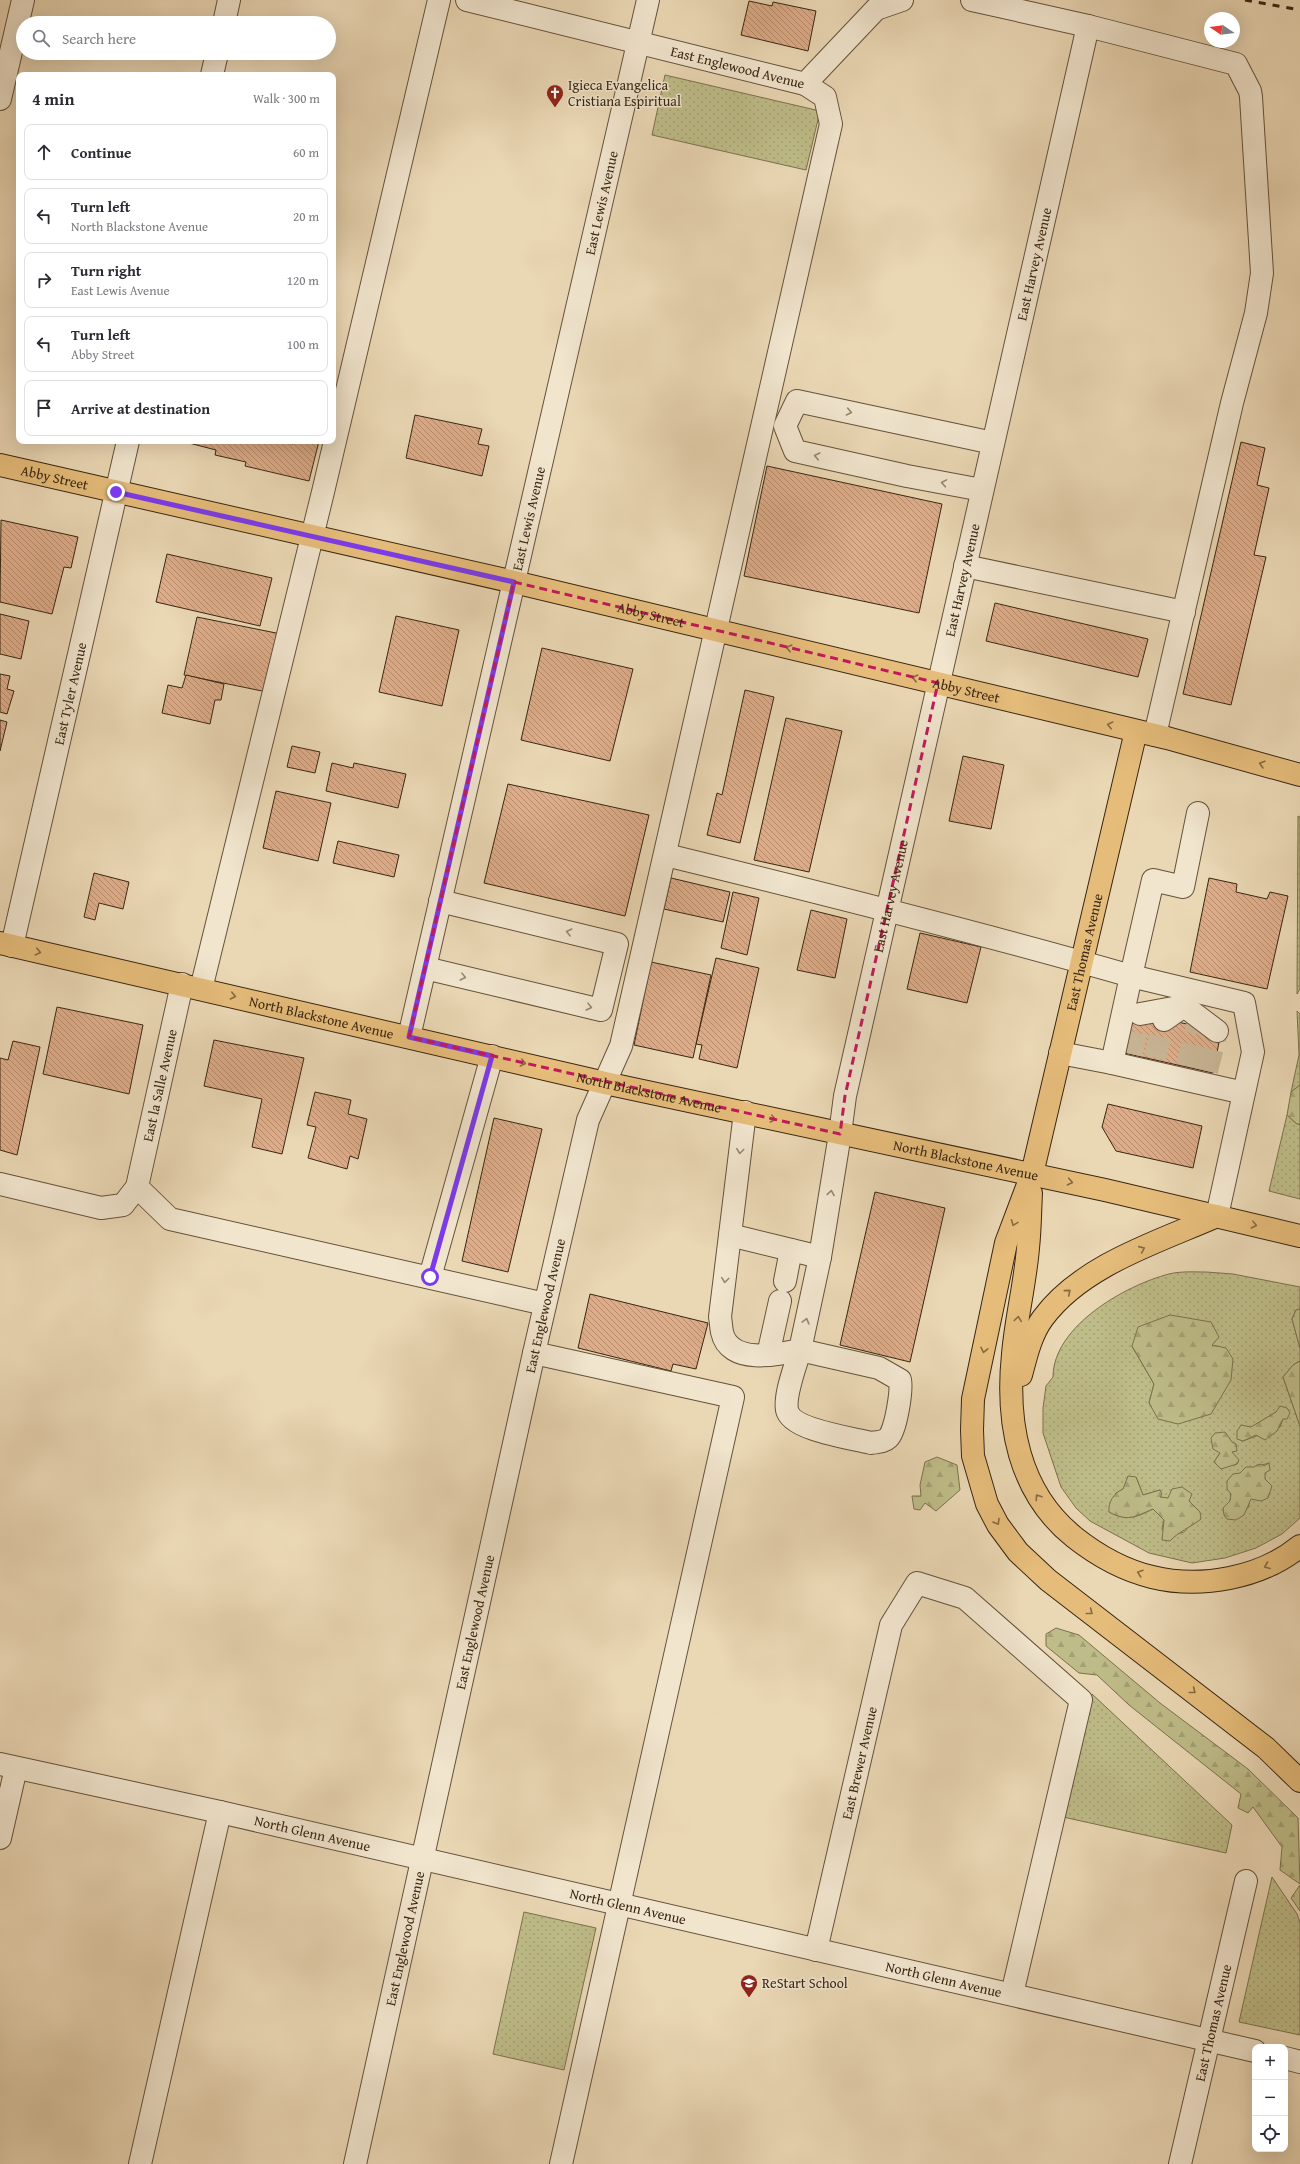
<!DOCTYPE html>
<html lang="en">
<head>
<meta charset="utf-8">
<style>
  body { margin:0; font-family:"Gentium Book Plus",serif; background:#f7f7f7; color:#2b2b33 }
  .controls { position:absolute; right:12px; bottom:12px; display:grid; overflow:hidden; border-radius:8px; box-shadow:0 4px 16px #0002 }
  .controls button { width:36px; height:36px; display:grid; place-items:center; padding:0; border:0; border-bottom:1px solid #e1e1e2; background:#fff; color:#2b2b33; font:20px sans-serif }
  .compass { position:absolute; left:1204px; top:12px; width:36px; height:36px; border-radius:50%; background:#fff; box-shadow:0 4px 16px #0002; rotate:283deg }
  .stop { position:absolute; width:12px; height:12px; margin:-9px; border:3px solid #7c3aed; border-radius:50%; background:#fff }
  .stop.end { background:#7c3aed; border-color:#fff; box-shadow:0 1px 4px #0008 }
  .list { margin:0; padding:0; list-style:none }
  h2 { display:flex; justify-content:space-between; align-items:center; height:52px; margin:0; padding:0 16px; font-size:17px }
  h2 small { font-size:13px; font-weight:400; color:#7c7c81 }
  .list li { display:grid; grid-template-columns:26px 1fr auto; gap:12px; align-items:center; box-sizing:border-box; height:56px; margin:0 8px 8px; padding:0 8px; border:1px solid #e1e1e2; border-radius:8px }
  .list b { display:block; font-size:15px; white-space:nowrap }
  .list p { margin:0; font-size:13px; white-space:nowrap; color:#7c7c81 }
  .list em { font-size:13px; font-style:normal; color:#7c7c81 }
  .icon { flex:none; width:22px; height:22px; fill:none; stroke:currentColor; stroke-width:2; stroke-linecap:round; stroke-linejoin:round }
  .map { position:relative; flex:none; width:1300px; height:2164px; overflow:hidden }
  .search { position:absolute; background:#fff; box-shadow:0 4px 16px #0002; left:16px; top:16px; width:320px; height:44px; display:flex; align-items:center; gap:10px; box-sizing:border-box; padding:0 14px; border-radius:22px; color:#7c7c81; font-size:15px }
  .panel { position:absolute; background:#fff; box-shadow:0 4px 16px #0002; left:16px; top:72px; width:320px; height:372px; border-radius:8px }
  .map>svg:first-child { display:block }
  .grass { fill:url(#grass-dots); stroke:#7c714e; fill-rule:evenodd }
  .forest { fill:url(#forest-firs); stroke:#7c714e }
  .building { fill:url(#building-back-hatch); stroke:#392613 }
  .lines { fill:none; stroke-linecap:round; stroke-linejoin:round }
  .minor-tunnel { stroke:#c7b494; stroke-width:22; stroke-dasharray:22 11; stroke-linecap:butt }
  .minor-casing { stroke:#65523b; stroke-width:24 }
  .major-casing { stroke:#392613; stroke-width:24 }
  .highway-casing { stroke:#392613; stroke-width:24 }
  .minor { stroke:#f1e5ce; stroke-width:22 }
  .major { stroke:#e5bc7a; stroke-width:22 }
  .highway { stroke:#e5bc7a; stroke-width:22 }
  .rail { stroke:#392613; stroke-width:3; stroke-dasharray:7 7; stroke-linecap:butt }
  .oneway { stroke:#958670 }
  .oneway2 { stroke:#866a41 }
  .route { stroke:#7c3aed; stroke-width:5 }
  .marked { fill:none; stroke:#c2185b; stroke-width:3; stroke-dasharray:8 5; stroke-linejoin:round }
  .labels { text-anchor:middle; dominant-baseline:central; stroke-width:3; stroke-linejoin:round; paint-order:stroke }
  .street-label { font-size:14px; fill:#392613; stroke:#f1e5ce }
  .poi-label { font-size:14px; fill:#392613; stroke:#f1e5ce; text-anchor:start }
</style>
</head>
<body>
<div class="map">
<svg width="1300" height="2164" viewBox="0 0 1300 2164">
  <defs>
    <pattern id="grass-dots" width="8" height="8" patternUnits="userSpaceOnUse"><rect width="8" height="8" fill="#bebc88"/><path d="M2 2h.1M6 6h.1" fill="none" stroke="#a4a174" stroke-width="1.8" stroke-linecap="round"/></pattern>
    <pattern id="forest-firs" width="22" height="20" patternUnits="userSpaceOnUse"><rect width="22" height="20" fill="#bebc88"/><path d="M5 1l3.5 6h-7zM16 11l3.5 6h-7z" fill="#a4a174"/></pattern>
    <pattern id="building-back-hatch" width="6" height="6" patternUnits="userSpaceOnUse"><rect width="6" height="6" fill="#deac88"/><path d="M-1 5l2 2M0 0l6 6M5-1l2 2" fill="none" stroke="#b58c6e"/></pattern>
  </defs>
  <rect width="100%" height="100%" fill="#ead7b4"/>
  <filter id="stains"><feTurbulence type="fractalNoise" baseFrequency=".005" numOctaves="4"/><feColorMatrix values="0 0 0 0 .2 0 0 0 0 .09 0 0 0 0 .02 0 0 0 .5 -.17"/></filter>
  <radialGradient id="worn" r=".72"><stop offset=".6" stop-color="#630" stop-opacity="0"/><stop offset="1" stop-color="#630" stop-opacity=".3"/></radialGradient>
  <g class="grass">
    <path d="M665,75L820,111L806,170L652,135Z"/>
    <path d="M1298,816L1300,817V989L1297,994Z"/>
    <path d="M1297,1011L1300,1014V1085L1291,1092L1299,1055Z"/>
    <path d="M1287,1115L1297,1124H1300V1199L1269,1191Z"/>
    <path d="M1206,1272L1233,1274L1300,1287V1309L1296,1310L1292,1319L1300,1348V1361L1293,1365L1283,1377L1300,1426V1518L1282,1534L1256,1548L1225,1558L1192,1563L1149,1553L1090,1521L1076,1508L1061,1487L1043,1433V1408L1046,1386L1053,1377C1053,1326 1126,1285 1169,1274C1181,1271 1194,1272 1206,1272ZM1132,1346L1178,1424L1149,1403L1154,1384ZM1276,1412L1283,1419L1280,1427L1243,1441L1241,1425L1251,1428ZM1236,1444L1232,1451L1237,1464L1228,1466L1214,1462L1220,1453ZM1269,1463L1264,1473L1265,1479L1250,1499L1248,1508H1223L1230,1501L1231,1494L1255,1467ZM1136,1477L1143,1495L1160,1490V1497L1189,1501L1200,1512L1184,1532L1177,1534L1170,1541L1162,1528L1164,1520L1153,1509C1135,1518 1127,1521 1109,1512L1116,1493L1123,1489Z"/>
    <path d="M1092,1694L1232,1825L1226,1853L1063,1817Z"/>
    <path d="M1272,1877L1297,1914L1300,1922V2035L1239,2022Z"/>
    <path d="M524,1912L596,1928L564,2070L493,2054Z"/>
  </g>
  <g class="forest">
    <path d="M1300,1085V1124H1297L1287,1115L1291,1092Z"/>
    <path d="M1300,1309V1348L1292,1319L1296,1310Z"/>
    <path d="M1170,1315L1211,1322L1219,1337L1212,1345L1226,1348L1233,1359L1231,1380L1211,1414L1178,1424L1158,1419L1149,1403L1154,1384L1132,1346L1138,1327Z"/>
    <path d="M1300,1361V1426L1283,1377L1293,1365Z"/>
    <path d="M1280,1406L1287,1408L1290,1413L1287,1419H1283L1277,1431L1265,1440L1256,1435L1243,1441L1237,1439V1431L1241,1425L1251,1427L1276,1412Z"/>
    <path d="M1225,1432L1232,1442L1236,1444L1237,1451L1232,1452L1239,1460L1237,1464L1221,1469L1214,1462L1220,1453L1213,1449L1211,1438L1215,1433Z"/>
    <path d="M937,1457L957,1465L960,1490L936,1511L925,1503L920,1510L914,1509L912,1496H921L920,1485L925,1462Z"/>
    <path d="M1269,1463L1270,1470L1265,1473V1479L1272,1486L1268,1498L1261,1501L1251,1499L1244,1515L1236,1520L1227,1519L1224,1515L1223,1508L1230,1501L1231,1494L1227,1489V1481L1233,1474L1240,1473L1246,1467H1254L1257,1465L1261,1464L1264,1466Z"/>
    <path d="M1128,1476L1136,1477L1143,1495L1160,1490L1162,1494L1160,1497L1168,1498L1172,1489L1182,1487L1192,1494L1189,1501L1200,1512L1201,1519C1191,1527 1178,1532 1170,1541L1162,1540L1164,1520L1153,1509C1134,1517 1128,1522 1109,1512C1108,1502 1114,1493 1123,1489Z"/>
    <path d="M1056,1628L1079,1635L1160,1703L1248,1769L1298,1818L1300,1884L1280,1870L1282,1847L1253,1807L1248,1813L1238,1808L1241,1794L1129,1705L1097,1675L1079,1673L1046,1646V1634Z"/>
    <path d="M1300,1885V1911L1291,1898Z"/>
  </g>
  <g class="building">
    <path d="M749,1L772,6L773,2L816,11L808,51L741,35Z"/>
    <path d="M415,415L482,429L478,444L489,446L482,476L406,458Z"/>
    <path d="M190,441H281L293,444L294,441H319L309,481L245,466L246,462L215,455L216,450L189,443Z"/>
    <path d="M1241,442L1265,448L1257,485L1269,488L1254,555L1266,557L1231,705L1183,694Z"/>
    <path d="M767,466L942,504L919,613L744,576Z"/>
    <path d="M1,520L78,537L71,568L64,567L52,614L0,602Z"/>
    <path d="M167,554L272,578L260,626L156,602Z"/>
    <path d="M995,603L1148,639L1138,677L986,641Z"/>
    <path d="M0,614L29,621L21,659L0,654Z"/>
    <path d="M396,616L459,630L442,706L379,692Z"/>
    <path d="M197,617L281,634L267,692L184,675Z"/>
    <path d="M542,648L633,669L610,761L521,740Z"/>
    <path d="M0,674L10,676L7,689L14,691L7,714L0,712Z"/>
    <path d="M186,675L224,684L221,700H215L210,724L162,713L168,685L182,688Z"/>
    <path d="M745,690L774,697L740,843L707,835L717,793L722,795Z"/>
    <path d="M786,718L842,731L809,872L754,860Z"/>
    <path d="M0,720L7,722L0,751Z"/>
    <path d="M292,746L320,752L315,773L287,767Z"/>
    <path d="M963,756L1004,765L991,829L949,821Z"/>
    <path d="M332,763L353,768L354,763L406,774L398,808L326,791Z"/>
    <path d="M508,784L649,815L625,916L484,883Z"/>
    <path d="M276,791L331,803L318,861L263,848Z"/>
    <path d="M338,841L399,855L394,877L333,863Z"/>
    <path d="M94,873L129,882L123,909L99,903L95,920L84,917Z"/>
    <path d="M671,878L730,892L723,922L664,909Z"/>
    <path d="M1209,878L1237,884L1236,892L1267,899L1270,892L1288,896L1267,989L1190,972Z"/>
    <path d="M733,892L759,898L747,955L721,948Z"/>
    <path d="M811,910L847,919L835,978L797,970Z"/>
    <path d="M920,933L981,947L967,1003L907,989Z"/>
    <path d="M716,958L759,968L737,1068L699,1059L702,1045L696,1044Z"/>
    <path d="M651,962L711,975L693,1058L634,1045Z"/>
    <path d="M57,1007L143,1025L129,1094L43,1074Z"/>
    <path d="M1135,1012L1221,1032L1213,1073L1124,1053Z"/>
    <path d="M214,1040L304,1058L282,1154L252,1147L262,1099L204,1086Z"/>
    <path d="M13,1041L40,1047L17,1155L0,1150V1058L8,1060Z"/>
    <path d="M315,1092L351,1100L348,1114L367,1119L358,1159L350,1156L347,1169L308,1158L316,1127L307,1125Z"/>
    <path d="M1108,1104L1202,1126L1193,1168L1116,1151L1102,1127Z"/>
    <path d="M494,1118L542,1129L508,1272L462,1261Z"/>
    <path d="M875,1192L945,1208L910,1362L840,1345Z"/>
    <path d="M590,1294L708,1323L696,1369L673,1364L671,1371L578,1348Z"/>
  </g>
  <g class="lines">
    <g class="minor-tunnel">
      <path d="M1131,1054L1140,1014"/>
      <path d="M1155,1058L1164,1020"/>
      <path d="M1187,1066L1197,1026"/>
      <path d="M1207,1071L1217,1031"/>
    </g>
    <g class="minor-casing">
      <g id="minor">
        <path id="s1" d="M467,0L805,84L876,9L902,0"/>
        <path d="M972,0L1088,26L1236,64L1250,91L1251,97L1262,273L1256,313L1232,403L1155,735"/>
        <path d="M224,23L229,0"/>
        <path d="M212,75L217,53"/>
        <path d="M0,99L23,0"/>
        <path d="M982,490L907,476L795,451L785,426L797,401L993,443"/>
        <path d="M965,566L1184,612"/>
        <path d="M666,855C822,893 977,932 1131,976L1153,880L1183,887L1198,813"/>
        <path id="s2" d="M12,946L128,441"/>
        <path d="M425,968L601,1010L617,944L440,901"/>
        <path d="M201,989L323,492L439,0"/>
        <path d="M1187,993L1184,1006L1217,1031"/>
        <path d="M1140,1014L1184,1006L1164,1020"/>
        <path id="s3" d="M409,1037L648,0"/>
        <path d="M1060,1053L1112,1063"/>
        <path id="s4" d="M745,1112L720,1317C721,1322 721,1327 722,1332C729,1365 777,1355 800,1350L820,1257L840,1134L845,1096L1088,26"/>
        <path id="s5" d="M0,1184L101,1208L123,1205L137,1187L182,984"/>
        <path d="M137,1187L170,1219L545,1304"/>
        <path d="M1217,1216L1253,1052L1244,1003L1131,976L1112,1063L1244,1093"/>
        <path d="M730,1235L820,1257"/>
        <path d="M430,1277L492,1056"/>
        <path d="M785,1281L791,1250"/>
        <path d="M800,1350L879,1368L900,1380C902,1390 896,1431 888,1438C884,1442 877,1442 871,1443C852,1438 791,1430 787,1410C784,1395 796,1365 800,1350Z"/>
        <path d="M534,1353L733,1397L561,2164"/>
        <path d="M768,1355L780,1301"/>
        <path id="s6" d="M0,1764L220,1812L1255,2051"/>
        <path d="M0,1838L16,1768"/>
        <path id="s7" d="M816,1950L891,1625L917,1583L965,1598L1081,1700L1012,1994"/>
        <path d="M1285,2058L1300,2062"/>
        <path d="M140,2164L220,1812"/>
        <path id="s8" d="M355,2164L534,1353L588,1120L621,1046L831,124L825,97L805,84"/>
        <path id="s9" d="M1180,2164L1246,1881"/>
      </g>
    </g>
    <g class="major-casing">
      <g id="major">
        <path id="s10" d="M0,465L514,582L1167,738L1300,775"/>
        <path id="s11" d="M0,943L605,1083L1105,1190L1300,1236"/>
        <path id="s12" d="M1032,1174L1136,731"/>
      </g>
    </g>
    <g class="highway-casing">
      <g id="highway">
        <path d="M1032,1174L1006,1243L973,1399L972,1430L973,1456L987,1504L998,1525L1018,1552L1048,1580L1266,1748L1300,1781"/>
        <path d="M1031,1193C1030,1211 1030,1230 1028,1248C1025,1284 1016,1319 1013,1354C1006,1422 1018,1492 1074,1537C1098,1556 1123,1570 1152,1577C1201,1589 1261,1578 1300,1546"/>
        <path d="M1021,1375C1026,1356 1031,1334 1043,1318C1082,1265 1158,1242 1217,1216"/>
      </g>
    </g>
    <use href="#minor" class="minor"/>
    <use href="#major" class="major"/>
    <use href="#highway" class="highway"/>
    <path class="rail" d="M1245,0L1300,10"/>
  </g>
  <defs><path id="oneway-chevron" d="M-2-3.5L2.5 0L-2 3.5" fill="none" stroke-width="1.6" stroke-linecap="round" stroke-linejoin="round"/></defs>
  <g class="oneway">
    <use href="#oneway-chevron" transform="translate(849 412) rotate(12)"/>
    <use href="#oneway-chevron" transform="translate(817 456) rotate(-167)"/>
    <use href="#oneway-chevron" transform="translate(944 483) rotate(-170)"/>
    <use href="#oneway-chevron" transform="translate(569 932) rotate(-166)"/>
    <use href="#oneway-chevron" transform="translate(463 977) rotate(14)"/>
    <use href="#oneway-chevron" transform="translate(589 1007) rotate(14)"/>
    <use href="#oneway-chevron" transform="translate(740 1151) rotate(97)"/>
    <use href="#oneway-chevron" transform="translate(831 1193) rotate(-81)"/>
    <use href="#oneway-chevron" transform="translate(725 1280) rotate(97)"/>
    <use href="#oneway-chevron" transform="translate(806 1321) rotate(-75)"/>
  </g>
  <g class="oneway2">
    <use href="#oneway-chevron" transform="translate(789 648) rotate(-167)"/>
    <use href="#oneway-chevron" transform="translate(915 678) rotate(-167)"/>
    <use href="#oneway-chevron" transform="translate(1110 725) rotate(-167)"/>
    <use href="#oneway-chevron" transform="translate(1262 764) rotate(-164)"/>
    <use href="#oneway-chevron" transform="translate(38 952) rotate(13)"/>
    <use href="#oneway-chevron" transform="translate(233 996) rotate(13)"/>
    <use href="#oneway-chevron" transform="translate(523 1063) rotate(13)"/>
    <use href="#oneway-chevron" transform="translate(773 1119) rotate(13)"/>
    <use href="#oneway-chevron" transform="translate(1070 1182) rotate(12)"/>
    <use href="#oneway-chevron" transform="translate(1014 1223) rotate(111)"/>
    <use href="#oneway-chevron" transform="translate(1254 1225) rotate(14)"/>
    <use href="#oneway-chevron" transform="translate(1142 1249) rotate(-24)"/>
    <use href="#oneway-chevron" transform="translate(1068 1292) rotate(-40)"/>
    <use href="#oneway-chevron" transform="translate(1018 1319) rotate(-82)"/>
    <use href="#oneway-chevron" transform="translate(984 1350) rotate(102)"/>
    <use href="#oneway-chevron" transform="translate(1038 1497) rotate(-124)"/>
    <use href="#oneway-chevron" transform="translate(997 1522) rotate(60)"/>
    <use href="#oneway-chevron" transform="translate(1267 1566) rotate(158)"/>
    <use href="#oneway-chevron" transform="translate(1140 1573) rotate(-161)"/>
    <use href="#oneway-chevron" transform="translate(1090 1612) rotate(38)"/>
    <use href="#oneway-chevron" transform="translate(1193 1691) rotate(38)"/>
  </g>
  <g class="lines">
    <path class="route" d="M116,492L514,582L409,1037L492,1056L430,1277"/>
  </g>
  <path class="marked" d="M514,582L938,683L845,1096L840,1134L409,1037Z"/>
  <defs>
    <g id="church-pin" transform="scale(0.9)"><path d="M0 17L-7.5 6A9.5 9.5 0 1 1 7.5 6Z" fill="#8f2418" stroke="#f1e5ce"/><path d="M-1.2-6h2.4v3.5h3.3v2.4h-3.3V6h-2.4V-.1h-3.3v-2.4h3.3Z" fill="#fff"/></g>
    <g id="school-pin" transform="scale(0.9)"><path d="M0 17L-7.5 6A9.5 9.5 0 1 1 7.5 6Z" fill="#8f2418" stroke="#f1e5ce"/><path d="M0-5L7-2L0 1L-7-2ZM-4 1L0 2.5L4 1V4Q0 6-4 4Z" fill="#fff"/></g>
  </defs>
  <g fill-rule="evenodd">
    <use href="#church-pin" x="555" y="93"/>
    <use href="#school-pin" x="749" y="1983"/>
  </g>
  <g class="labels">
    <g class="street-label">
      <text stroke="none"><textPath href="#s1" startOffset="279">East Englewood Avenue</textPath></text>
      <text stroke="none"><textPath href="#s3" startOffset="856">East Lewis Avenue</textPath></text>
      <text stroke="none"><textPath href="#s4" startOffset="1422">East Harvey Avenue</textPath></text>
      <text stroke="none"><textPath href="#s10" startOffset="56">Abby Street</textPath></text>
      <text stroke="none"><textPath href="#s3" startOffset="532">East Lewis Avenue</textPath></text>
      <text stroke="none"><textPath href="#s4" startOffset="1098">East Harvey Avenue</textPath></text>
      <text stroke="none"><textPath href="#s10" startOffset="668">Abby Street</textPath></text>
      <text stroke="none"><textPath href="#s10" startOffset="992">Abby Street</textPath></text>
      <text stroke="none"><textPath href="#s2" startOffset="259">East Tyler Avenue</textPath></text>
      <text stroke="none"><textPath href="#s4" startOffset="774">East Harvey Avenue</textPath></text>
      <text stroke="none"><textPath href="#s12" startOffset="228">East Thomas Avenue</textPath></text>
      <text stroke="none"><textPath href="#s11" startOffset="330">North Blackstone Avenue</textPath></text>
      <text stroke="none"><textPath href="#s5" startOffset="253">East la Salle Avenue</textPath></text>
      <text stroke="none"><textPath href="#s11" startOffset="666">North Blackstone Avenue</textPath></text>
      <text stroke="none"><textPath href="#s11" startOffset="990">North Blackstone Avenue</textPath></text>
      <text stroke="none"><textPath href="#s8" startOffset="879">East Englewood Avenue</textPath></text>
      <text stroke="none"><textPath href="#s8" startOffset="555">East Englewood Avenue</textPath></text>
      <text stroke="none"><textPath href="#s7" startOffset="192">East Brewer Avenue</textPath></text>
      <text stroke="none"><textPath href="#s6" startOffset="320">North Glenn Avenue</textPath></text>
      <text stroke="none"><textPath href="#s6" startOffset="644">North Glenn Avenue</textPath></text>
      <text stroke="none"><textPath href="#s8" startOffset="231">East Englewood Avenue</textPath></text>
      <text stroke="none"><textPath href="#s6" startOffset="968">North Glenn Avenue</textPath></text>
      <text stroke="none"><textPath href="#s9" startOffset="145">East Thomas Avenue</textPath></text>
    </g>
    <g class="poi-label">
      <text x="568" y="85">Igieca Evangelica<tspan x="568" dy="16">Cristiana Espiritual</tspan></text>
      <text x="762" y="1983">ReStart School</text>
    </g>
  </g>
  <rect width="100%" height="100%" filter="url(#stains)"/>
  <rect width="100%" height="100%" fill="url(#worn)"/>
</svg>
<div class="controls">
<button>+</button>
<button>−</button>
<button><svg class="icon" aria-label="locate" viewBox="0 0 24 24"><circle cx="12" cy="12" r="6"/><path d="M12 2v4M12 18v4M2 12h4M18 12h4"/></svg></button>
</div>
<svg class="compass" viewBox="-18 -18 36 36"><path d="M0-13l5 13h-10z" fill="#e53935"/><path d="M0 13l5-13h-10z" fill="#7c7c81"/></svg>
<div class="stop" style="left:430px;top:1277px"></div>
<div class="stop end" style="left:116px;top:492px"></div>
<div class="search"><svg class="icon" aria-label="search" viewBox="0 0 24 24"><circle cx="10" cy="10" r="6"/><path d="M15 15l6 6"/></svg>Search here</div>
<section class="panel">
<h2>4 min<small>Walk · 300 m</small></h2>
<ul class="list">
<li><svg class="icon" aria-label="ahead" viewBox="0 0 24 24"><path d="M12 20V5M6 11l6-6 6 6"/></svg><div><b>Continue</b></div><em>60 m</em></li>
<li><svg class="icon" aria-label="left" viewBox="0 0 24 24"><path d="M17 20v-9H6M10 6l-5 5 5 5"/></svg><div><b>Turn left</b><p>North Blackstone Avenue</p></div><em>20 m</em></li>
<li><svg class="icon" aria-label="right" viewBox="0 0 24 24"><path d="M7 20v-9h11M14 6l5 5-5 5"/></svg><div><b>Turn right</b><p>East Lewis Avenue</p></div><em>120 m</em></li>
<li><svg class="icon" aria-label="left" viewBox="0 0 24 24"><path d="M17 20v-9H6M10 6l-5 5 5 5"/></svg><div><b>Turn left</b><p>Abby Street</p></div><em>100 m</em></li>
<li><svg class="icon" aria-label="arrive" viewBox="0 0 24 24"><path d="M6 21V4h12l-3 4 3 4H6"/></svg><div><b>Arrive at destination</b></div></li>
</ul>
</section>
</div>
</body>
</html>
